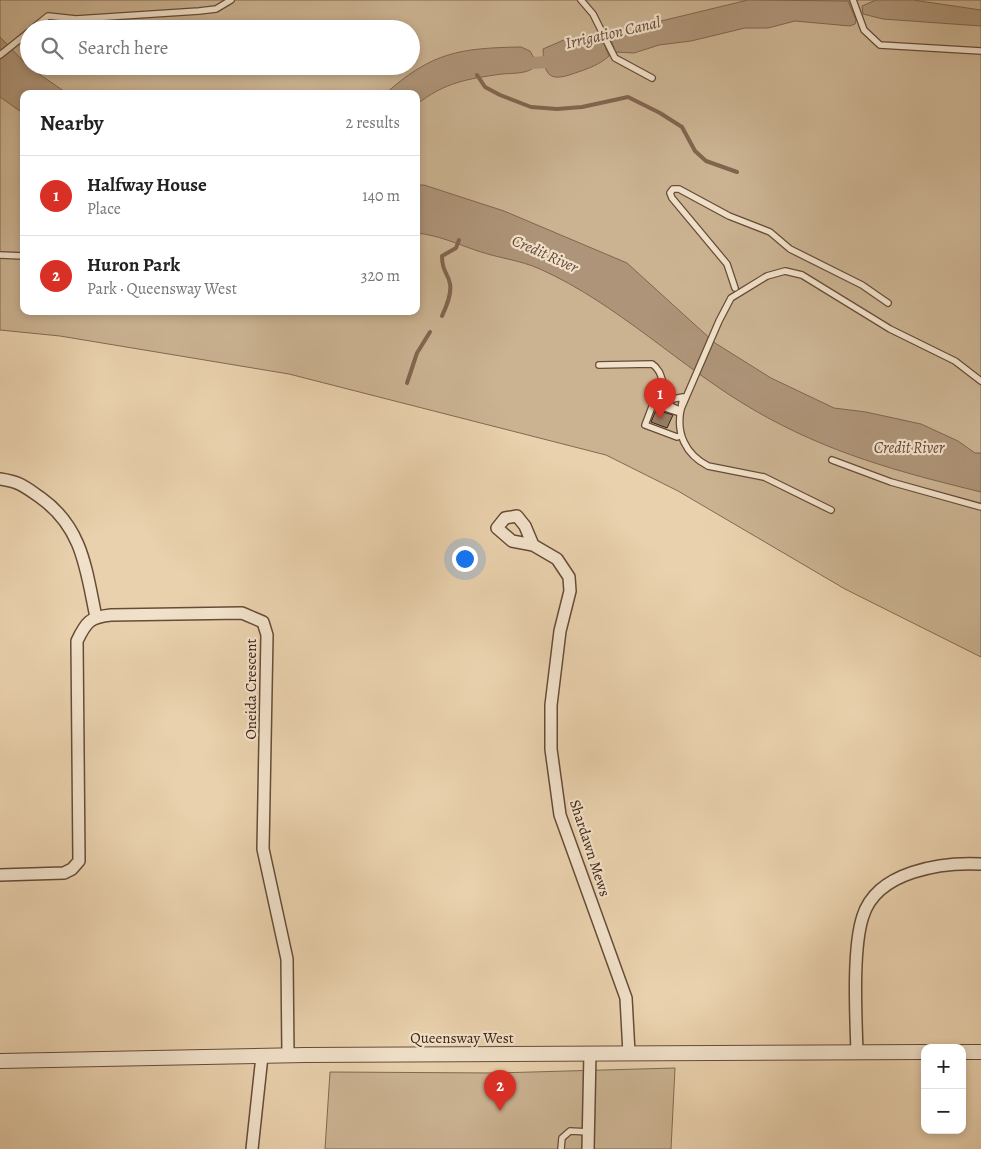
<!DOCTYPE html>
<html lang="en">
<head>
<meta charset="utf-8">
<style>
  body { margin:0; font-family:Alegreya,serif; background:#f6f6f6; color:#222 }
  .controls { position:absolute; right:15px; bottom:15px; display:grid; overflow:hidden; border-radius:10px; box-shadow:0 2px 8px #0003 }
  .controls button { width:45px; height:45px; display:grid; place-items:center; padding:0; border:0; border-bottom:1px solid #e0e0e0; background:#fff; color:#222; font:25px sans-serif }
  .you { position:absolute; left:464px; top:558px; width:18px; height:18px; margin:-12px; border:4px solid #fff; border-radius:50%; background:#1a73e8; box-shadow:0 0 0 8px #1a73e833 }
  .badge { display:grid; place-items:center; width:32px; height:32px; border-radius:50%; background:#d93025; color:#fff; font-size:16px; font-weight:700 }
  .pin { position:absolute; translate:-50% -41px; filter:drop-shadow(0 1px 2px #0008) }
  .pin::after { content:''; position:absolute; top:26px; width:18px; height:15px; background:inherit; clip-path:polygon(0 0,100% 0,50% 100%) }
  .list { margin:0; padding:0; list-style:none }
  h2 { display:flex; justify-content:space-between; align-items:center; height:65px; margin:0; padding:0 20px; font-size:21px }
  h2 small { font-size:16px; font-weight:400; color:#767676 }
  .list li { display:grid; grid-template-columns:32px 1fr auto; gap:15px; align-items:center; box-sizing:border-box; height:80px; padding:0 20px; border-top:1px solid #e0e0e0 }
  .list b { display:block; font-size:19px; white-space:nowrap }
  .list p { margin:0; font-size:16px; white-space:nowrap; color:#767676 }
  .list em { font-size:16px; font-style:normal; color:#767676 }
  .icon { flex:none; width:28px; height:28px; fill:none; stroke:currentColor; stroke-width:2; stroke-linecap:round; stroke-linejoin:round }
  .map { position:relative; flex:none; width:981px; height:1149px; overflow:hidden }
  .search { position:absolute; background:#fff; box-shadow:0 2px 8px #0003; left:20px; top:20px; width:400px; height:55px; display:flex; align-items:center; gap:12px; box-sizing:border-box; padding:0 18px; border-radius:28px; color:#767676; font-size:19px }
  .panel { position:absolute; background:#fff; box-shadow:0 2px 8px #0003; left:20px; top:90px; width:400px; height:225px; border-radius:10px }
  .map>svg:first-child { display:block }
  .green { fill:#cbb392; stroke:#826951; fill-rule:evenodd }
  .water { fill:#ae9478; stroke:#80654e }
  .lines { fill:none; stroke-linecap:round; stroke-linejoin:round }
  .stream { stroke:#80654e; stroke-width:4 }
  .canal { stroke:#ae9478; stroke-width:12 }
  .building { fill:#957c62; stroke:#3a1f10 }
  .service-casing { stroke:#664c37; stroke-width:8 }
  .minor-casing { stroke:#664c37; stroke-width:14 }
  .tertiary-casing { stroke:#664c37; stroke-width:16 }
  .service { stroke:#f1e1ca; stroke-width:5.5 }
  .minor { stroke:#f1e1ca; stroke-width:11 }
  .tertiary { stroke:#f1e1ca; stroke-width:14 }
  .labels { text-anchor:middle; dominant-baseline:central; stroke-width:4.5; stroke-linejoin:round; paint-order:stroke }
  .street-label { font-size:15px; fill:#3a1f10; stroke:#f1e1ca }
  .water-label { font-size:16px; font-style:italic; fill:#634834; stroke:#f1e1ca }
</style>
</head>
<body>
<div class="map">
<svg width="981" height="1149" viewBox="0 0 981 1149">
  <rect width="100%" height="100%" fill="#e9d1ad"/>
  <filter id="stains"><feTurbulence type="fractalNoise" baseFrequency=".004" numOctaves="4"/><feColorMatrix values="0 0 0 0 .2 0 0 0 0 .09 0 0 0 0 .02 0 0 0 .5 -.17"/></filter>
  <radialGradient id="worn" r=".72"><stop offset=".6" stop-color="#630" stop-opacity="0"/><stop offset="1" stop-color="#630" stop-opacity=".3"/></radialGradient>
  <g class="green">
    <path d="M0,0H981V657L845,589L678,491L606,455L289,374L60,336L0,330ZM29,29H411V66H29ZM24,94H416V311H24Z"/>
    <path d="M675,1068L671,1149H325L330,1072L496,1073Z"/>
  </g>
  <g class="water">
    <path d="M748,0L848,1L856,20L855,24L850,26L795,21L768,28H745L691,41L659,45L634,53L615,52L611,39L638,31L657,22Z"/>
    <path d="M876,0H913L981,10V26L883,19L863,14L862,6Z"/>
    <path d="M596,35L602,39L609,56C600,64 590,68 578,72C551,82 544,79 543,49L566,39Z"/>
    <path d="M0,37L29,67L68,94H24V114L3,99L0,97Z"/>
    <path d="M521,47L530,51L534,58L532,69C523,74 513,73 502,74C467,79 445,82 416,105V94H385C432,52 460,48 521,47Z"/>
    <path d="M416,185H424L504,211L627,263L715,343L771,378L834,408L866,412L921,424L958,441L975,453H981V492C899,472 828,453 754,410C680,367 618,304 540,269C520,260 498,258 478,251C457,244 438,235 416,233Z"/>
  </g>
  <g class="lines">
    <g class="stream">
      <path d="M477,75L485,87L500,95L531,107L557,109L582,107L628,97L660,113L682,127L695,151L706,161L737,172"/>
      <path d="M442,316C446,307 452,294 450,284C448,272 442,273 442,256L456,248L459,240"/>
      <path d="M407,383L417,353L430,332"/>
    </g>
    <path class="canal" d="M518,64L560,61"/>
  </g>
  <path class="building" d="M656,410L673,415L667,428L651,422Z"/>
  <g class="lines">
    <g class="service-casing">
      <g id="service">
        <path d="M581,0L593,14L615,58L652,78"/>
        <path d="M853,0L864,30L880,45L981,51"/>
        <path d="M32,29L48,16L76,19L199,11L216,9L231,0"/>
        <path d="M0,55L29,32"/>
        <path d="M0,255L24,256"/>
        <path d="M735,288L727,264L672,198L670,193L673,189H679L729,216L770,232L790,249L862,285L888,303"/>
        <path d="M599,365L652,364C665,372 660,389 673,399L683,397L681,409L719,321L731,298L767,276L785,271L802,275L890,329L955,361L981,381"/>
        <path d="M654,402L657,400L677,409V412L653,404L645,425L677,437L680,436"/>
        <path d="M681,409C676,433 685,454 708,466L764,477L831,510"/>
        <path d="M832,460L891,482L981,507"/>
        <path d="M561,1149L562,1138L570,1131L589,1132"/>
      </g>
    </g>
    <g class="minor-casing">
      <g id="minor">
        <path d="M0,479C20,482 24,486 41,498C83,528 86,570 96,617"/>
        <path d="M533,545L525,526L517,516L505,518L497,528L512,541L533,545L557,559L569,577L570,591L560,631L551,705V749L560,815L626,998L629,1053"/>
        <path d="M0,875L64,873L72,869L79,861L77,641C86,622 90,617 111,615L242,613L263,622L267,635L263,849L287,959L288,1055"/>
        <path d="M857,1053C856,1018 852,948 863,916C877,871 942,862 981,864"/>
        <path d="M252,1149L262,1056"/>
        <path d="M588,1149L590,1053"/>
      </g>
    </g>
    <g class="tertiary-casing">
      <g id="tertiary">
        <path d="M962,1052H981"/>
        <path d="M0,1061L305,1055L925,1052"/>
      </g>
    </g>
    <use href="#service" class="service"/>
    <use href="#minor" class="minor"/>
    <use href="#tertiary" class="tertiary"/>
  </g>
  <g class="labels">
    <g class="street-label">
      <text transform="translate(251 689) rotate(-90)">Oneida Crescent</text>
      <text transform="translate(590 848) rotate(72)">Shardawn Mews</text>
      <text x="462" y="1038">Queensway West</text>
    </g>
    <g class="water-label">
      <text transform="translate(613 33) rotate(-13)">Irrigation Canal</text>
      <text transform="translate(545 254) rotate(24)">Credit River</text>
      <text x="909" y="448">Credit River</text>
    </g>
  </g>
  <rect width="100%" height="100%" filter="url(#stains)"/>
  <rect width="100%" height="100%" fill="url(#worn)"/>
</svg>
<div class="controls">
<button>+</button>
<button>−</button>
</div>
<div class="you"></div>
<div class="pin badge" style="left:660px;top:419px">1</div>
<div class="pin badge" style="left:500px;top:1111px">2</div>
<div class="search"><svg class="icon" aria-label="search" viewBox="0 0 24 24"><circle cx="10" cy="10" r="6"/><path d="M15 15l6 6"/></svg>Search here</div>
<section class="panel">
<h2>Nearby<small>2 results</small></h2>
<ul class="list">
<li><span class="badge">1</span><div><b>Halfway House</b><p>Place</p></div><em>140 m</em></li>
<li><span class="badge">2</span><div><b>Huron Park</b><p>Park · Queensway West</p></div><em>320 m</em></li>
</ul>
</section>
</div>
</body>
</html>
